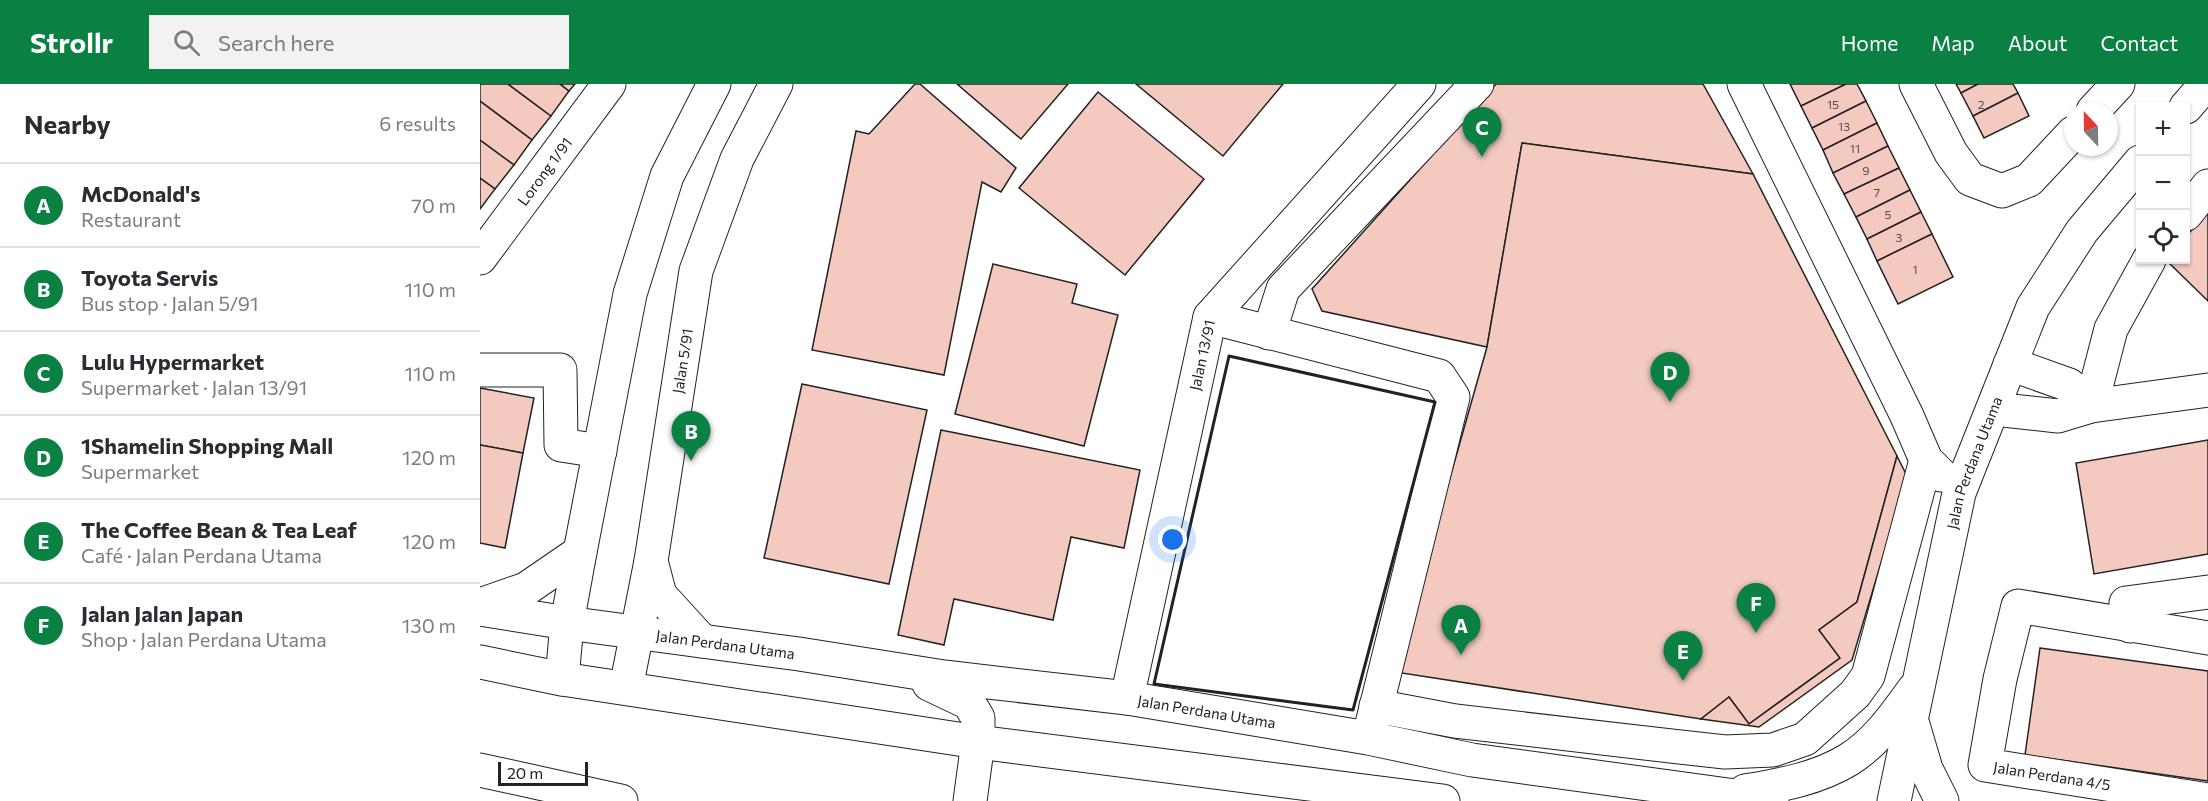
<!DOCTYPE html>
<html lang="en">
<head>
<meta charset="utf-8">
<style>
  body { margin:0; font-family:Commissioner,sans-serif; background:#f2f2f3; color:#2b2b33 }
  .controls { position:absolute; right:18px; top:18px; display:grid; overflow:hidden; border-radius:0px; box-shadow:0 2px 4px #0004 }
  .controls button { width:54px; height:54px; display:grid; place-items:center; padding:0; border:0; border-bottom:2px solid #e1e1e2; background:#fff; color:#2b2b33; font:30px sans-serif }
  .compass { position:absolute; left:1584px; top:18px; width:54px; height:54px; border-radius:50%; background:#fff; box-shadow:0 2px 4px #0004; rotate:338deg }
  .scale { position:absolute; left:18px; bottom:15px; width:90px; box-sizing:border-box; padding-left:6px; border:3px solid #222; border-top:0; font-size:16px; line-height:21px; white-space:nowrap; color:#222; -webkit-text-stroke:4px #fff; paint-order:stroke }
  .you { position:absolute; left:693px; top:456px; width:21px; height:21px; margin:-15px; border:4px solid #fff; border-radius:50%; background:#1a73e8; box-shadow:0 0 0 9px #1a73e833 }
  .badge { display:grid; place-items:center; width:39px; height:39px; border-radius:50%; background:#0b8043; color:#fff; font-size:20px; font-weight:700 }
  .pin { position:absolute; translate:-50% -50px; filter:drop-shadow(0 2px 3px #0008) }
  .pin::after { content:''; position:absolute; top:32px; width:21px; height:18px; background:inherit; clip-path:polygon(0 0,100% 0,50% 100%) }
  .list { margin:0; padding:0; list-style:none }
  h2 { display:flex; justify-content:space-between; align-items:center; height:78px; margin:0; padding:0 24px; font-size:26px }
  h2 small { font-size:20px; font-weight:400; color:#7c7c81 }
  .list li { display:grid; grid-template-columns:39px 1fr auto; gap:18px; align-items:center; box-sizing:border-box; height:84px; padding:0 24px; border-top:2px solid #e1e1e2 }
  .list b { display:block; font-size:22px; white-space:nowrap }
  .list p { margin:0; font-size:20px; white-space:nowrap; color:#7c7c81 }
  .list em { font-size:20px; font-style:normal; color:#7c7c81 }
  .icon { flex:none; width:33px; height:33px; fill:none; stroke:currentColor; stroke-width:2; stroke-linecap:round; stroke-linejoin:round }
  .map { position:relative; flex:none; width:1728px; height:717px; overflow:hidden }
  header { display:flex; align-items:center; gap:36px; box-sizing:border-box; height:84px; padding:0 30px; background:#0b8043; color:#fff }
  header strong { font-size:28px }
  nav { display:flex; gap:33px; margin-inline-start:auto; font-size:21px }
  .search { width:420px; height:54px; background:#f2f2f3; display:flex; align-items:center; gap:15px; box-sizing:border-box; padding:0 21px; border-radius:0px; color:#7c7c81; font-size:22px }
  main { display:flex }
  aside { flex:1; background:#fff }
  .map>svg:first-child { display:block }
  .building { fill:#f3c9c0; stroke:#222; stroke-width:1.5 }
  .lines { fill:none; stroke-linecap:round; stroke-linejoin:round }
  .minor-casing { stroke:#222; stroke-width:35 }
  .minor { stroke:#fff; stroke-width:33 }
  .wall { stroke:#222; stroke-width:3 }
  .labels { text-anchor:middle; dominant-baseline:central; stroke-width:4.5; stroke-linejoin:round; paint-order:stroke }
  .number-label { font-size:12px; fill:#564c4a }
  .street-label { font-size:15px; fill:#222; stroke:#fff }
</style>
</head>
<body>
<header>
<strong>Strollr</strong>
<div class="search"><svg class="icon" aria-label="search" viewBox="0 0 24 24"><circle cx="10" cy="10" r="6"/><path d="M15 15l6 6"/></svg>Search here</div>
<nav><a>Home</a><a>Map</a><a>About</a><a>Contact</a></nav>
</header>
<main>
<aside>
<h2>Nearby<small>6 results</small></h2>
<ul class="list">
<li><span class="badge">A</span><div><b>McDonald's</b><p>Restaurant</p></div><em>70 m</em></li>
<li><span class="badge">B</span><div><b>Toyota Servis</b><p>Bus stop · Jalan 5/91</p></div><em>110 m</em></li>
<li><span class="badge">C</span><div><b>Lulu Hypermarket</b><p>Supermarket · Jalan 13/91</p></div><em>110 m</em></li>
<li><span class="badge">D</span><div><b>1Shamelin Shopping Mall</b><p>Supermarket</p></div><em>120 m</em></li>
<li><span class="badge">E</span><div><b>The Coffee Bean &amp; Tea Leaf</b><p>Café · Jalan Perdana Utama</p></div><em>120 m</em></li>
<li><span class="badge">F</span><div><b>Jalan Jalan Japan</b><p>Shop · Jalan Perdana Utama</p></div><em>130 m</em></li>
</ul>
</aside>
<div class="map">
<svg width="1728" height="717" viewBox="0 0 1728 717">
  <rect width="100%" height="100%" fill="#fff"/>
  <g class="building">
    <path d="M0,0H28L71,32L52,56L0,17Z"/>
    <path d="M28,0H80L89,7L71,32Z"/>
    <path d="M80,0H95L89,7Z"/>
    <path d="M435,0H440L536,84L521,108L502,98L464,291L332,266L376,47L389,50Z"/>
    <path d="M477,0H588L541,55Z"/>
    <path d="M656,0H803L743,72Z"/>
    <path d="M1016,0H1223L1273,90L1042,59L1007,263L842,227L832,205Z"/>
    <path d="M1310,0H1366L1321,22Z"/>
    <path d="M1366,0H1377L1386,17L1332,44L1321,22Z"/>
    <path d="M1476,0H1498L1481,9Z"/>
    <path d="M1498,0H1533L1538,9L1493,32L1481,9Z"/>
    <path d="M618,8L724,95L645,191L539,104Z"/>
    <path d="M1538,9L1549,32L1504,54L1493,32Z"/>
    <path d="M0,17L52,56L34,81L0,56Z"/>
    <path d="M1386,17L1397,39L1343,66L1332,44Z"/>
    <path d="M1397,39L1408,62L1353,89L1343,66Z"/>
    <path d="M0,56L34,81L15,105L0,94Z"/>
    <path d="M1042,59L1273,90L1417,372L1377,518L1339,546L1360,574L1269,640L1249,613L1221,635L915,588L1007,263Z"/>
    <path d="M1408,62L1419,84L1364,110L1353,89Z"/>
    <path d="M1419,84L1430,106L1376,133L1364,110Z"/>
    <path d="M0,94L15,105L0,125Z"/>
    <path d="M1430,106L1441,128L1387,155L1376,133Z"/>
    <path d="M1441,128L1452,150L1397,177L1387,155Z"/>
    <path d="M1728,129V217L1686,176H1706V152Z"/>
    <path d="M1452,150L1473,193L1418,220L1397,177Z"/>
    <path d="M513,180L597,200L592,219L638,231L604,362L475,330Z"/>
    <path d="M322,300L447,326L409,500L284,474Z"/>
    <path d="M0,304L54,314L43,369L0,361Z"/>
    <path d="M461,346L660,386L644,464L591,453L573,536L474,515L464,561L418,551Z"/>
    <path d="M1728,356V470L1614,490L1596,379Z"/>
    <path d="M0,361L43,369L25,464L0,459Z"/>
    <path d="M1417,372L1427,392L1372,576L1279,643L1221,635L1249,613L1269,640L1360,574L1339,546L1377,518Z"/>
    <path d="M1560,564L1728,587V697L1545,671Z"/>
  </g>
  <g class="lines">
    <g class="minor-casing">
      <g id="minor">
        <path d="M1264,0L1427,332L1446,376L1461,391"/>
        <path d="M1436,0L1471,69L1490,95L1522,107L1549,96L1593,49"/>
        <path d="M1706,23L1726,0"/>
        <path d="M1613,27L1638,0"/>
        <path d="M1706,130L1728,102"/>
        <path id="s1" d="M0,174L129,0"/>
        <path d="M730,233L959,292L973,313L891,644"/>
        <path d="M789,249L803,205L997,0"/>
        <path d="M1530,280L1589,301L1611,322"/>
        <path d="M0,286H80L81,361L120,367"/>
        <path d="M1611,322L1631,245L1669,176"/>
        <path d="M1514,325L1578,332L1611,322L1728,306"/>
        <path d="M171,477L180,511L222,557"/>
        <path d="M0,521L46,505L100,468"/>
        <path id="s2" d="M0,525L87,539L319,570L464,593L647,614L888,654L992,676L1292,717"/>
        <path d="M1650,542L1646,519L1728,508"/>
        <path id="s3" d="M1728,554L1538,522L1520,595L1505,681L1728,716"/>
        <path d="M0,578L82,595L498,658L963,717"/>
        <path d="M82,595L87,539L100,468L150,210L187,92L234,0"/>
        <path d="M449,600L489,619L498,634V658L490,717"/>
        <path id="s4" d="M146,604L171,477L216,187L257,75L296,0"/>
        <path id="s5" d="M647,614L730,233L939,0"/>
        <path d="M896,622L975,637L1191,662L1245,668L1293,666L1325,655L1375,610L1388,592L1446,376"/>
        <path d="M1433,641L1446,685L1462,717"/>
        <path d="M0,686L141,717"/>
        <path d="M1265,707C1300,701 1337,695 1368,676C1396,659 1415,631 1434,605"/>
        <path id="s6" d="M1414,717L1479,409L1553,223L1602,147L1660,78"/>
      </g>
    </g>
    <use href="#minor" class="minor"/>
    <path class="wall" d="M749,272L955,318L873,626L674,600Z"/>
  </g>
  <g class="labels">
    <g class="number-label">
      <text x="1353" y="20">15</text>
      <text x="1501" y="20">2</text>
      <text x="1364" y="42">13</text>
      <text x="1375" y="64">11</text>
      <text x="1386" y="86">9</text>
      <text x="1397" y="108">7</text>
      <text x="1408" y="130">5</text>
      <text x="1419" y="153">3</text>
      <text x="1435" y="185">1</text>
    </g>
    <g class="street-label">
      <text stroke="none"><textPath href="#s1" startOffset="108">Lorong 1/91</textPath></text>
      <text stroke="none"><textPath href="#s5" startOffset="351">Jalan 13/91</textPath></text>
      <text stroke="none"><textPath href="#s4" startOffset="332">Jalan 5/91</textPath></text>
      <text stroke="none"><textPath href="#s6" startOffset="348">Jalan Perdana Utama</textPath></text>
      <text stroke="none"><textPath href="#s2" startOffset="248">Jalan Perdana Utama</textPath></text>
      <text stroke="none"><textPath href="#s2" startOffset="734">Jalan Perdana Utama</textPath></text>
      <text stroke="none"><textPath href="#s3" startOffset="423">Jalan Perdana 4/5</textPath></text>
    </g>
  </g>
</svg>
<div class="controls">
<button>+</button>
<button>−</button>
<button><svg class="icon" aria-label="locate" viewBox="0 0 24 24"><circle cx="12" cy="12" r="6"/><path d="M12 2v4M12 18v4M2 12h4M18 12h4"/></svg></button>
</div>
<svg class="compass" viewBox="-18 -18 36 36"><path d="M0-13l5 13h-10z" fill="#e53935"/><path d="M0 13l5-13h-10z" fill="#7c7c81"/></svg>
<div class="scale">20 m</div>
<div class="you"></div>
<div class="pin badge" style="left:981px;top:571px">A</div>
<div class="pin badge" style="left:211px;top:377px">B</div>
<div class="pin badge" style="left:1002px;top:73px">C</div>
<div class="pin badge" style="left:1190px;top:318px">D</div>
<div class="pin badge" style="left:1203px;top:597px">E</div>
<div class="pin badge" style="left:1276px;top:549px">F</div>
</div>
</main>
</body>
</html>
